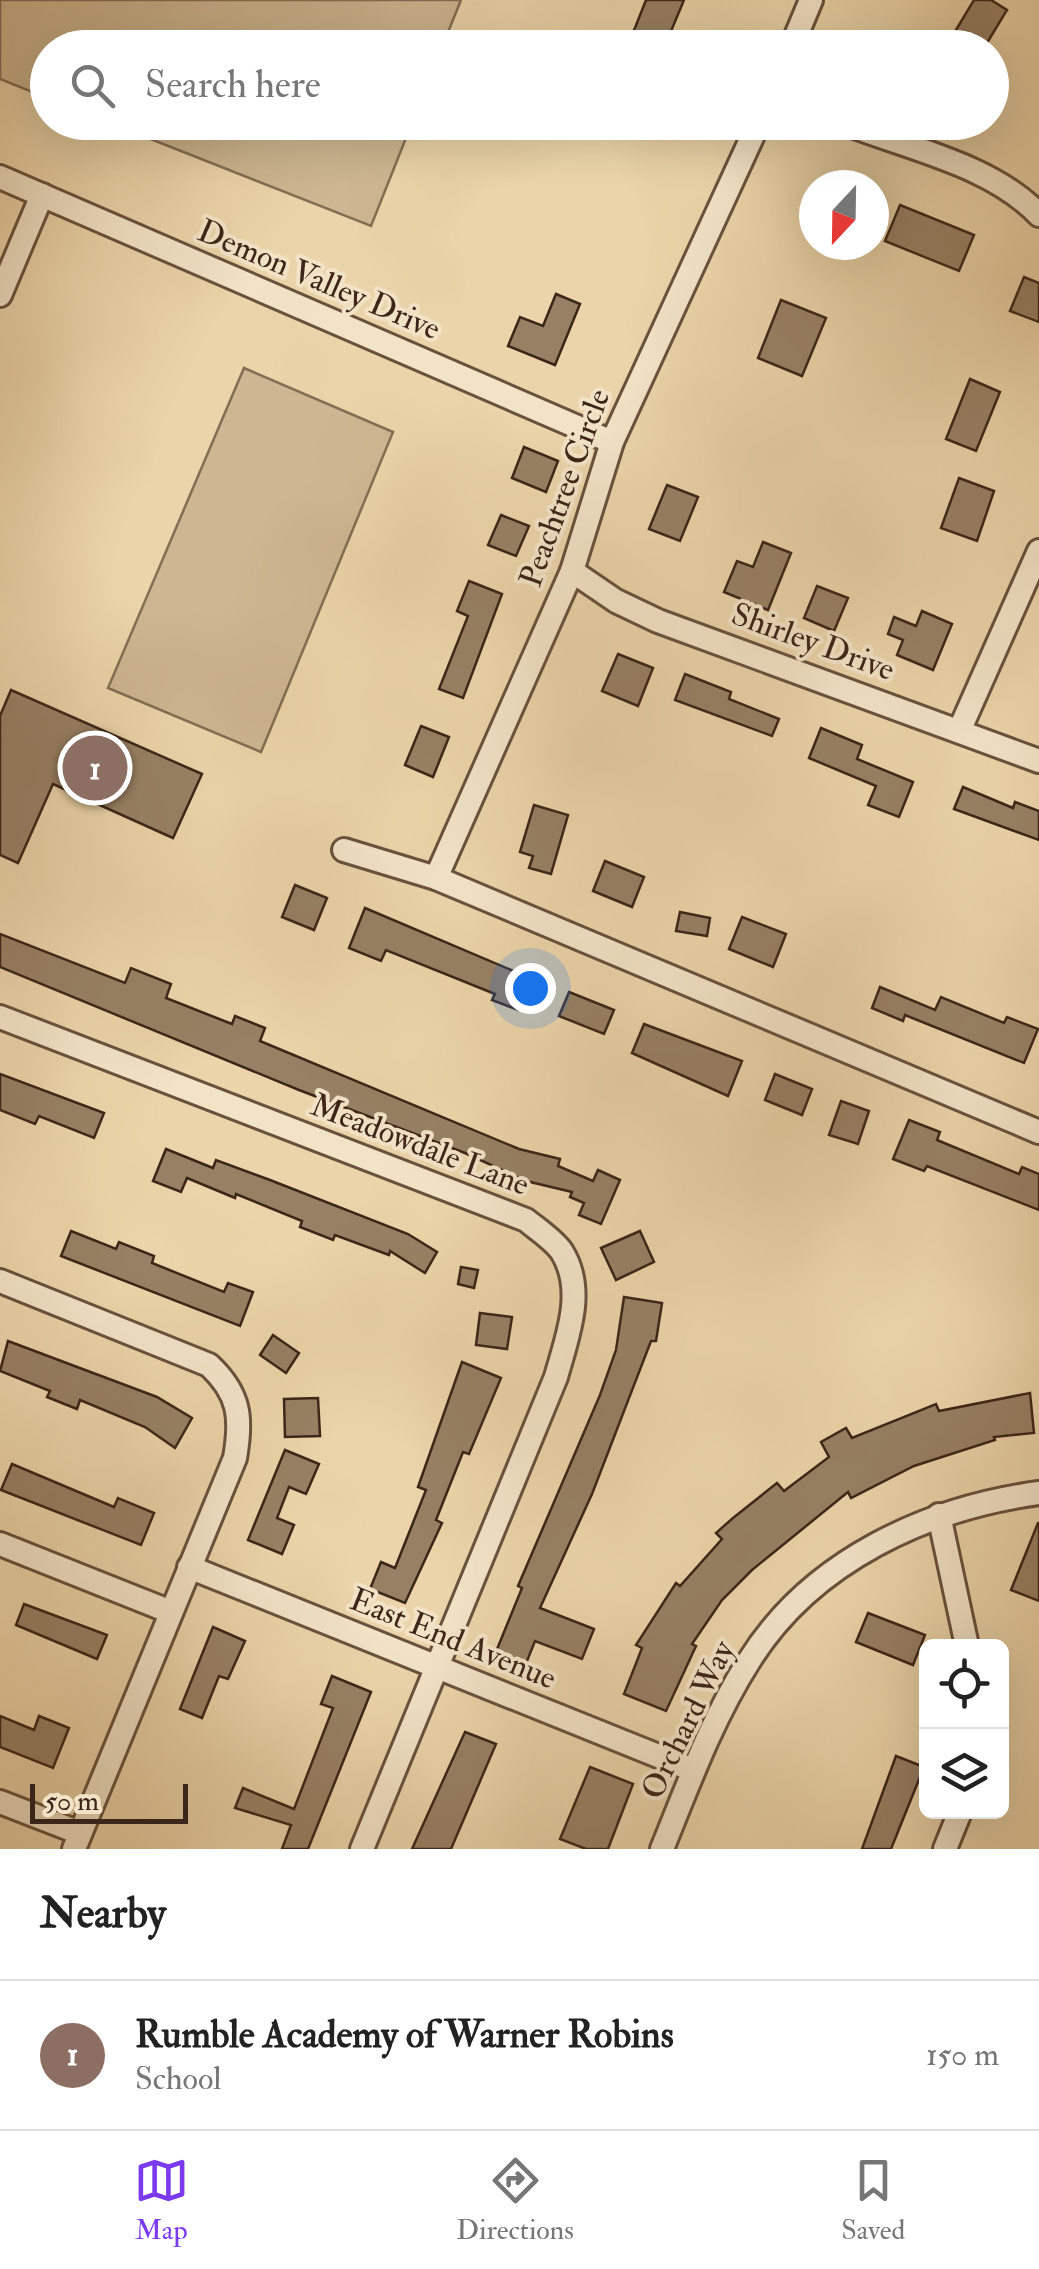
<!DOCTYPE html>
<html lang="en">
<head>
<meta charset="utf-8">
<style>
  body { margin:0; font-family:"IM FELL Double Pica",serif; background:#f6f6f6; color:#222 }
  .controls { position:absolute; right:30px; bottom:30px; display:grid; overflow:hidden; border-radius:15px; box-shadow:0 10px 40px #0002 }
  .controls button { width:90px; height:90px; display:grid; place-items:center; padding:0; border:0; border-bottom:2px solid #e0e0e0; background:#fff; color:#222; font:50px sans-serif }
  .compass { position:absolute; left:799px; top:170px; width:90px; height:90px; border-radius:50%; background:#fff; box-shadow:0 10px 40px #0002; rotate:202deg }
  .scale { position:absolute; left:30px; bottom:25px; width:158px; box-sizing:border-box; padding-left:10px; border:5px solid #3c2519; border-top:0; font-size:28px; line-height:35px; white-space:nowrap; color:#3c2519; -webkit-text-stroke:8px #f2e3c7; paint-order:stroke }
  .you { position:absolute; left:530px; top:988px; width:35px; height:35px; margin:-25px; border:8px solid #fff; border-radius:50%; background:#1a73e8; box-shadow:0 0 0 15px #1a73e833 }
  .badge { display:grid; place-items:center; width:65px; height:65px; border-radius:50%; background:#7c3aed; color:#fff; font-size:32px; font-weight:700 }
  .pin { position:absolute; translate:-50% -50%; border:5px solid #fff; box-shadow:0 2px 10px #0006 }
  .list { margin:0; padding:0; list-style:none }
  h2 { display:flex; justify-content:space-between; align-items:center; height:130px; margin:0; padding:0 40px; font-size:42px }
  h2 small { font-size:32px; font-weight:400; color:#767676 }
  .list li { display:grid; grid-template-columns:65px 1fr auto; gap:30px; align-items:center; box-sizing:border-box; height:150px; padding:0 40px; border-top:2px solid #e0e0e0 }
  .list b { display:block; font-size:38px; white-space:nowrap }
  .list p { margin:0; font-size:32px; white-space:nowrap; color:#767676 }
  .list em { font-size:32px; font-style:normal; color:#767676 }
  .icon { flex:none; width:55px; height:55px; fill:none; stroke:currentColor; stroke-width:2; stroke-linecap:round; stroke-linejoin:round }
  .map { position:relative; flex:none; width:1039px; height:1849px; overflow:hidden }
  .search { position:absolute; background:#fff; box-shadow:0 10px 40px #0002; left:30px; right:30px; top:30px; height:110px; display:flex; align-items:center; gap:25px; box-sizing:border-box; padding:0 35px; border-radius:55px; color:#767676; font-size:38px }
  .sheet { height:280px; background:#fff }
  nav { display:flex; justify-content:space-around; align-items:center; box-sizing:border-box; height:140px; border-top:2px solid #e0e0e0; background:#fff; font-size:28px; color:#767676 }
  nav a { display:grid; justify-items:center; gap:5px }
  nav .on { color:#7c3aed }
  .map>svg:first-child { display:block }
  .green { fill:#cdb691; stroke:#846e55; stroke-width:2.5 }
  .building { fill:#978064; stroke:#3c2519; stroke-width:2.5 }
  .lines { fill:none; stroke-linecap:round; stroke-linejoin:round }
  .minor-casing { stroke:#68513d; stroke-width:28 }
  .minor { stroke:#f2e3c7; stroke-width:22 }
  .labels { text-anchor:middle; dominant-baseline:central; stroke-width:8; stroke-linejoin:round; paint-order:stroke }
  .street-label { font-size:32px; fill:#3c2519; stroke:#f2e3c7 }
</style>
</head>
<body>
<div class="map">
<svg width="1039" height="1849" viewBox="0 0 1039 1849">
  <rect width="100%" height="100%" fill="#ebd4a9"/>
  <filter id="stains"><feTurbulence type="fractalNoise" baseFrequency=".002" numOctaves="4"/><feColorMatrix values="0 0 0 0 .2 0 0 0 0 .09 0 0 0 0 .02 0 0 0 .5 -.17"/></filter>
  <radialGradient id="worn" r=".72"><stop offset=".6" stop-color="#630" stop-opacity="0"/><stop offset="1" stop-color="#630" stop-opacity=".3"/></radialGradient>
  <g class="green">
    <path d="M0,0H461L442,47L48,48L47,98L0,79Z"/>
    <path d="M110,123H412L371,226Z"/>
    <path d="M244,368L393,432L261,752L108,688Z"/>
  </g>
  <g class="building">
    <path d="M646,0H684L664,48H627Z"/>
    <path d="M974,0H991L1007,10L984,48H945Z"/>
    <path d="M900,205L974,235L959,271L885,241Z"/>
    <path d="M1024,277L1039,283V322L1010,311Z"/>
    <path d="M556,294L580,304L555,365L508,346L520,317L543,326Z"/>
    <path d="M781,300L826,318L802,376L758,358Z"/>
    <path d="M970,379L1000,392L976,451L946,439Z"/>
    <path d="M524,447L558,461L546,492L512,478Z"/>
    <path d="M959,478L994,491L977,541L941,528Z"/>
    <path d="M667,485L698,497L680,541L649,529Z"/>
    <path d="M501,515L529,526L516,556L488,545Z"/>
    <path d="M763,542L791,553L768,610L724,592L737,561L753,567Z"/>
    <path d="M469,581L502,594L463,698L439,689L468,616L457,611Z"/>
    <path d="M817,586L848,598L834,631L804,618Z"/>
    <path d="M922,611L952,624L933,670L897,655L903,640L888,634L894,617L916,626Z"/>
    <path d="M618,654L653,668L638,706L602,691Z"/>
    <path d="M685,674L731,692L729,699L779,719L772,736L675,700Z"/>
    <path d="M11,690L202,774L173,838L53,784L18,863L0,855V716Z"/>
    <path d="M421,726L449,737L433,777L405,765Z"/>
    <path d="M821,728L862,745L857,759L913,782L899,817L868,805L876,786L809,758Z"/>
    <path d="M963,787L1013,808L1015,802L1039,811V840L954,809Z"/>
    <path d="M534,805L568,815L551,874L529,868L533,856L520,852Z"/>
    <path d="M605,861L644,877L632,907L593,891Z"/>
    <path d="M295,885L327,898L314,930L282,917Z"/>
    <path d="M365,908L530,978L518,1010L492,1000L495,994L386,950L381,961L349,948Z"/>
    <path d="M680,912L710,918L707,936L676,931Z"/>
    <path d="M742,917L786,934L773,967L729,949Z"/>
    <path d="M0,934L125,983L131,968L171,984L166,998L232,1024L235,1016L265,1028L260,1041L519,1149L560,1159L558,1166L593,1181L598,1170L620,1180L601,1224L579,1215L584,1203L570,1197L572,1192L526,1181L465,1153L299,1090L0,967Z"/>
    <path d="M880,987L935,1010L941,997L1004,1023L1007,1017L1038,1029L1024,1063L905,1015L903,1021L872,1008Z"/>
    <path d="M569,992L614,1010L604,1034L559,1016Z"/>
    <path d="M644,1024L742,1061L728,1096L632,1053Z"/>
    <path d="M0,1074L104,1113L94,1138L39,1116L35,1124L0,1110Z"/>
    <path d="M775,1074L812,1089L802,1115L765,1100Z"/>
    <path d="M841,1101L869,1111L858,1144L829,1135Z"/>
    <path d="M909,1120L940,1132L937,1140L1019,1174L1022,1167L1039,1174V1210L927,1166L924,1171L893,1159Z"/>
    <path d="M166,1149L213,1168L216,1160L270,1180L408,1234L437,1252L425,1273L390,1251L389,1255L335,1235L333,1240L300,1227L302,1221L236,1194L235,1198L187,1178L181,1192L153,1181Z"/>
    <path d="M71,1231L116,1249L119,1242L154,1256L152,1263L224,1292L228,1283L253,1292L240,1326L61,1256Z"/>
    <path d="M640,1231L654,1262L616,1280L601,1248Z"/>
    <path d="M461,1267L478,1270L474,1288L458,1284Z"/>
    <path d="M624,1297L662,1303L656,1341H651L592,1494L540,1608L594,1629L582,1659L535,1641L523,1671L493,1659L522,1588L518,1586L600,1395L616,1350Z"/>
    <path d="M480,1313L512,1317L507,1349L476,1345Z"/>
    <path d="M273,1335L299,1353L286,1373L260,1355Z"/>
    <path d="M8,1341L157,1397L192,1418L175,1448L145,1427L80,1400L77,1409L47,1397L50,1391L0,1371Z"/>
    <path d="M462,1362L501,1378L469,1454L463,1452L436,1520L442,1523L405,1603L370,1589L381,1562L395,1568L426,1490L418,1487Z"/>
    <path d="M1030,1393L1034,1433L994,1437L995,1440L914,1466L851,1498L848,1492L752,1570L722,1600L692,1644L696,1646L666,1711L624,1694L642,1648L636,1645L676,1583L680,1586L722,1539L716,1533L733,1518L777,1483L784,1491L829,1457L821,1442L846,1428L852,1438L936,1404L939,1411Z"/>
    <path d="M318,1398L320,1436L285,1437L284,1399Z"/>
    <path d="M285,1450L319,1464L306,1494L289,1487L277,1518L294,1525L282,1554L248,1540Z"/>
    <path d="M12,1464L114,1507L118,1498L154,1513L141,1545L1,1490Z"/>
    <path d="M1038,1523H1039V1601L1011,1590Z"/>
    <path d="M24,1604L107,1635L97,1659L16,1625Z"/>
    <path d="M868,1613L925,1635L913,1665L856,1642Z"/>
    <path d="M213,1627L245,1641L228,1679L219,1676L202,1718L180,1709Z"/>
    <path d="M332,1676L371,1692L308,1849H282L291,1825L235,1808L243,1788L294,1809L333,1708L321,1704Z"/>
    <path d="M0,1716L34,1730L39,1716L69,1728L53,1768L0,1747Z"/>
    <path d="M465,1732L496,1744L451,1849H412Z"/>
    <path d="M896,1756L924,1767L891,1849H862Z"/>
    <path d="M590,1767L633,1784L608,1849H586L560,1839Z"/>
  </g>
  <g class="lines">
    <g class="minor-casing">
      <g id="minor">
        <path d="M791,48L811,0"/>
        <path d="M759,122L612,442L572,571L436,878L1039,1132"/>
        <path d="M842,122C906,148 991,164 1039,215"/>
        <path d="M0,177L612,442"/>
        <path d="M0,295L42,195"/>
        <path d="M572,571L616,601L658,621L1039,761"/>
        <path d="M960,729L1039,551"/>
        <path d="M344,850L436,878"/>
        <path d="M0,1017L526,1220C537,1229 554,1240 562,1252C586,1291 567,1337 556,1377L362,1849"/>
        <path d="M0,1281L209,1365C240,1394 242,1418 235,1458L74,1849"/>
        <path d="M939,1515L967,1646"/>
        <path d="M0,1544L171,1612"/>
        <path d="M189,1567L693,1770"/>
        <path d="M0,1802L80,1833"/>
        <path d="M662,1849C688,1785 712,1719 749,1661C811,1561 927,1508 1039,1493"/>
        <path d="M945,1849L960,1812"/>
      </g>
    </g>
    <use href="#minor" class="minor"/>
  </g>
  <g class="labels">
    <g class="street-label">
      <text transform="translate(319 280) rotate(23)">Demon Valley Drive</text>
      <text transform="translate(565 488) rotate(-70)">Peachtree Circle</text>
      <text transform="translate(813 642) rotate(20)">Shirley Drive</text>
      <text transform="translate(420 1145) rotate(21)">Meadowdale Lane</text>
      <text transform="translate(453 1639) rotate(22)">East End Avenue</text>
      <text transform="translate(688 1720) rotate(-64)">Orchard Way</text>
    </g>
  </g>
  <rect width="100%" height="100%" filter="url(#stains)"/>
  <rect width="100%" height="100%" fill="url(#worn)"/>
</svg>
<div class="controls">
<button><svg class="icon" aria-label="locate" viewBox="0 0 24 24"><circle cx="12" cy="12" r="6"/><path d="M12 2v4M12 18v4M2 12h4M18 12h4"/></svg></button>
<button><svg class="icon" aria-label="layers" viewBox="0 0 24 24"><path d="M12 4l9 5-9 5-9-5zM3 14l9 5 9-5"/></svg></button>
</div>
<svg class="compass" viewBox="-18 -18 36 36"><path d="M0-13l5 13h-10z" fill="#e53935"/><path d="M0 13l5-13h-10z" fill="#767676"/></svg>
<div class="scale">50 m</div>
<div class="you"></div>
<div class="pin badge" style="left:95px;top:768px;background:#8d6e63">1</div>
<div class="search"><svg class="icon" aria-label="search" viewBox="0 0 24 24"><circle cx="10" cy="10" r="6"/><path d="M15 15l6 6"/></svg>Search here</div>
</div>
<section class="sheet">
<h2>Nearby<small></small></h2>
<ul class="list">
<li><span class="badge" style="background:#8d6e63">1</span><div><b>Rumble Academy of Warner Robins</b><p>School</p></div><em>150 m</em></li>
</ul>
</section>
<nav>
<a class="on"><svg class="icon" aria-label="map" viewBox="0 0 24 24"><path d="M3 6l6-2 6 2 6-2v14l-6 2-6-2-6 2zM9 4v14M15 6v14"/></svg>Map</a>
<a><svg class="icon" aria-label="directions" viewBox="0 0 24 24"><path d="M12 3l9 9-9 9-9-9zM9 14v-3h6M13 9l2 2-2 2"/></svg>Directions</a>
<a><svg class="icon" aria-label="saved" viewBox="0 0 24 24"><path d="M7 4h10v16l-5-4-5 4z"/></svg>Saved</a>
</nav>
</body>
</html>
